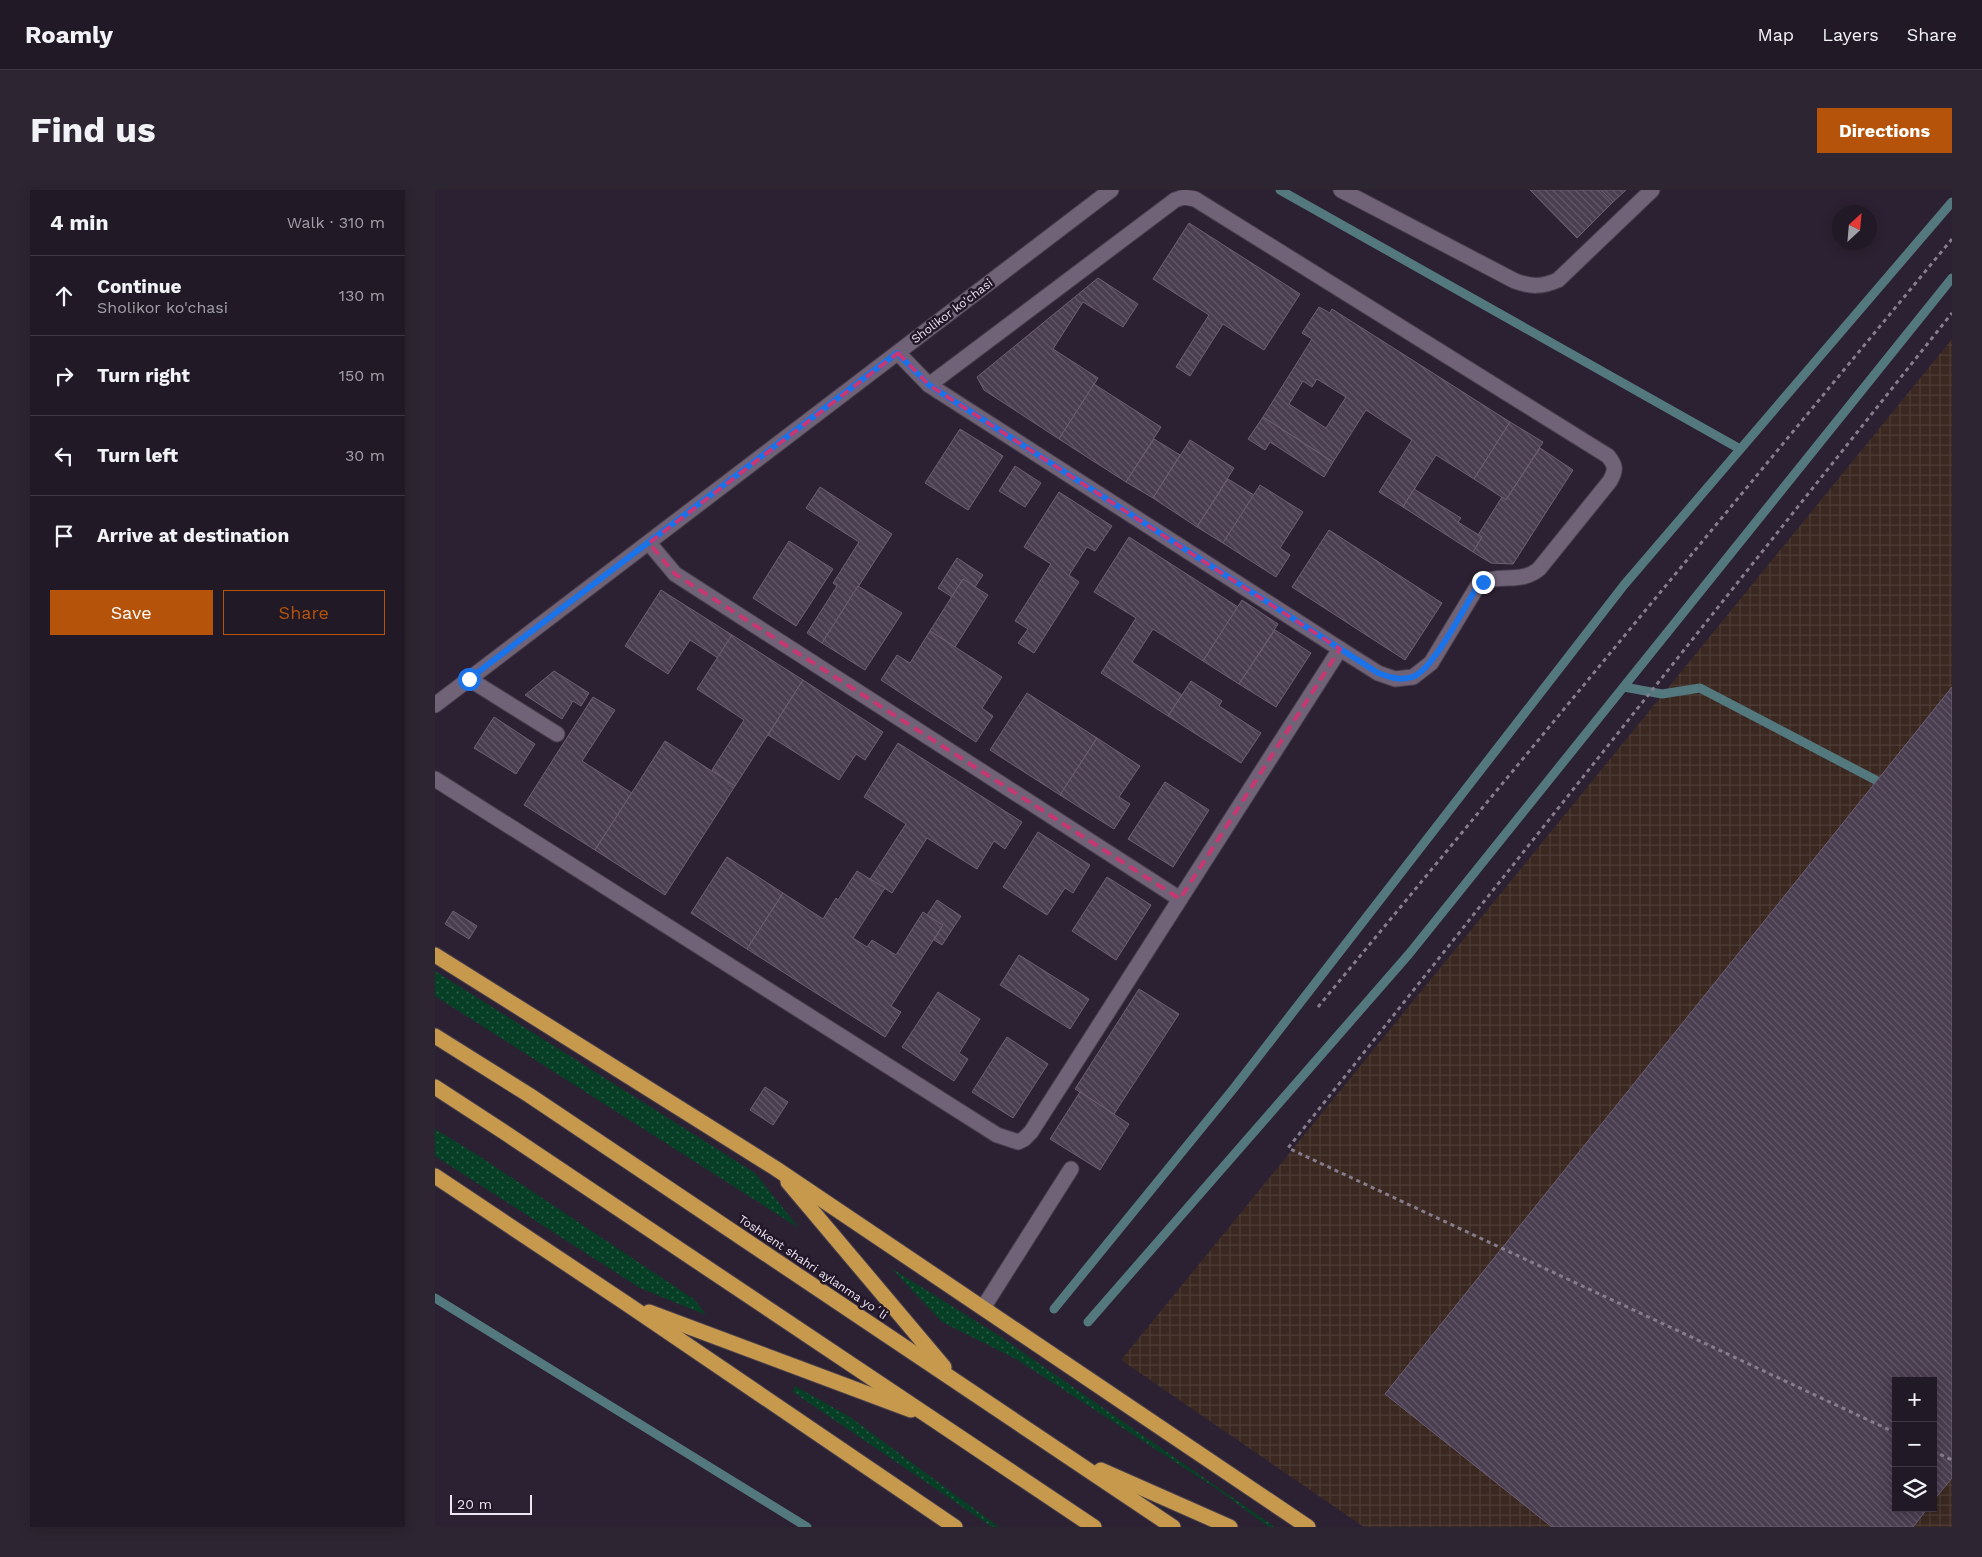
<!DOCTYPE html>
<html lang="en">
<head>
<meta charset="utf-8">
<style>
  body { margin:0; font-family:"Work Sans",sans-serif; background:#2d2632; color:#f1f3f6 }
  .controls { position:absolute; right:15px; bottom:15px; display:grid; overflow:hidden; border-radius:0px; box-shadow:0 2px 12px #0003 }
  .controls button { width:45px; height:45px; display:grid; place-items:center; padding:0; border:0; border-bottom:1px solid #3e3843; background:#211926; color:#f1f3f6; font:25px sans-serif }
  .compass { position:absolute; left:1397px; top:15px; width:45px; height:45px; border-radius:50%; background:#211926; box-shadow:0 2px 12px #0003; rotate:26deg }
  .scale { position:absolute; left:15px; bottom:12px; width:82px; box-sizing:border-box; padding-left:5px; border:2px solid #ede5f1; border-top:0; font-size:14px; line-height:18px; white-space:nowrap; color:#ede5f1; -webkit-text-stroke:4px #221728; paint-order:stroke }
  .stop { position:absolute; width:15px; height:15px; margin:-11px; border:4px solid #1a73e8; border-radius:50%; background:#fff }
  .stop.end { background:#1a73e8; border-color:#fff; box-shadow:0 1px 5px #0008 }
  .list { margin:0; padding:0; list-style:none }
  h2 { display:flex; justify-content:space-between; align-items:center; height:65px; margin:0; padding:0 20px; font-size:21px }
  h2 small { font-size:16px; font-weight:400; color:#a2a0a7 }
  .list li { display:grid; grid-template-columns:32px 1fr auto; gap:15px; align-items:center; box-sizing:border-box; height:80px; padding:0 20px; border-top:1px solid #3e3843 }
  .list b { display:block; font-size:19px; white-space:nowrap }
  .list p { margin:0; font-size:16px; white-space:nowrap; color:#a2a0a7 }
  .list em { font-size:16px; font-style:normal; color:#a2a0a7 }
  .actions { display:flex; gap:10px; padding:15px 20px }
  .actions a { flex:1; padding:11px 0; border:1px solid #b45309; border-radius:0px; text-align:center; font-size:18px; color:#b45309 }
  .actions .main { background:#b45309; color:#fff }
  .icon { flex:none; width:28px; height:28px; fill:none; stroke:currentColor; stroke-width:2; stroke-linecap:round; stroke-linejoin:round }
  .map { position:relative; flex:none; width:1517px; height:1337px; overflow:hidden; border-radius:0px }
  header { display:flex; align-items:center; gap:30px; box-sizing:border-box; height:70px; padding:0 25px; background:#211926; border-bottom:1px solid #3e3843 }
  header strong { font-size:24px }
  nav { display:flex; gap:28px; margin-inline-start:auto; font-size:18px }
  .intro { display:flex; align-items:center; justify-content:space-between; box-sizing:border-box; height:120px; padding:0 30px }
  h1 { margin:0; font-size:35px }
  .button { padding:12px 22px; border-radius:0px; background:#b45309; color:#fff; font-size:18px; font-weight:700 }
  main { display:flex; gap:30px; padding:0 30px }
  aside { flex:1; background:#211926; border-radius:0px; box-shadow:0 2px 12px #0003 }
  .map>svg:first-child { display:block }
  .industrial { fill:url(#industrial-grid); fill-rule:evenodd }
  .grass { fill:url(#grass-dots) }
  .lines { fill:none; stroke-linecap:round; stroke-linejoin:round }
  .stream { stroke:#53787e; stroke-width:9 }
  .building { fill:url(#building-back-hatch); stroke:#6d5f74; fill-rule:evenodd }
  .minor-casing { stroke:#483f4d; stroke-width:17 }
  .highway-casing { stroke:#483f4d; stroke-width:17 }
  .path { stroke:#867d8c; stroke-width:3; stroke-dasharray:4 4; stroke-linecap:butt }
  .minor { stroke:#706377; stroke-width:15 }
  .highway { stroke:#c6994d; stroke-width:15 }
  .route { stroke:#1a73e8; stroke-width:6 }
  .marked { fill:none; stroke:#c83772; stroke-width:4; stroke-dasharray:10 6; stroke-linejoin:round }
  .labels { text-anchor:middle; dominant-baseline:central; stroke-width:5; stroke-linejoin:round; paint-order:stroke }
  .street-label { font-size:12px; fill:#ede5f1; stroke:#221728 }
</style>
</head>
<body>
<header>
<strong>Roamly</strong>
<nav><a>Map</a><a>Layers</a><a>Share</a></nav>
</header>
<div class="intro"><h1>Find us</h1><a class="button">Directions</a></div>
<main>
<aside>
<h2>4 min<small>Walk · 310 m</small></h2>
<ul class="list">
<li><svg class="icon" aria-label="ahead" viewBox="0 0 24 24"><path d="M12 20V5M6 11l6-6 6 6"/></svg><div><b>Continue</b><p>Sholikor ko'chasi</p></div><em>130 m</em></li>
<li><svg class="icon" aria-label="right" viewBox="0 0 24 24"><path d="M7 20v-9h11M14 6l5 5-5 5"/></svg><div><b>Turn right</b></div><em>150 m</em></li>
<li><svg class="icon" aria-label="left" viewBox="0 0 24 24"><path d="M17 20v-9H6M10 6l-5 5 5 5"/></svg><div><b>Turn left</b></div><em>30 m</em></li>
<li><svg class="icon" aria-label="arrive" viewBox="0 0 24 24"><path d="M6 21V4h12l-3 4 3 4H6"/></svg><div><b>Arrive at destination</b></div></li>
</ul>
<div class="actions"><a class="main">Save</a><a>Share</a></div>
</aside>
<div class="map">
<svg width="1517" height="1337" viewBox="0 0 1517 1337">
  <defs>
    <pattern id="industrial-grid" width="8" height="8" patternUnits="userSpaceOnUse" patternTransform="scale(1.25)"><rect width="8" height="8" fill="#3a2821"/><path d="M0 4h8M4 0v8" fill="none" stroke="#4d3d37"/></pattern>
    <pattern id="grass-dots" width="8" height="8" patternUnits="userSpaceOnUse" patternTransform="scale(1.25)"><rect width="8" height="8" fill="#063f25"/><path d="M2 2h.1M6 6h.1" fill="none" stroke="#2b5b45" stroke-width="1.8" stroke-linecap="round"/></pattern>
    <pattern id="building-back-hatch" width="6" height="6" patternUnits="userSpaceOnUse" patternTransform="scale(1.25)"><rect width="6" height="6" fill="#493d50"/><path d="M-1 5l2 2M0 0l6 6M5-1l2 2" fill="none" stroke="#64596a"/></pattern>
  </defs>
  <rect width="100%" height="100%" fill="#2c2132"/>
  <path class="industrial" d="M1517,149V1337H929L686,1170ZM1461,1191H1498V1318H1461Z"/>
  <g class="grass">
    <path d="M0,781L320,983L364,1038L0,806Z"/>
    <path d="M0,939L44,966L260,1110L271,1125L205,1098L0,966Z"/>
    <path d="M456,1078L563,1145L840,1337H834L782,1299L581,1169L507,1132Z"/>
    <path d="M360,1196L415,1227L564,1337H557L358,1202Z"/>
  </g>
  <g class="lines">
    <g class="stream">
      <path d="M845,0L1305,259"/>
      <path d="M1189,497L1227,504L1265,498L1452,596"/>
      <path d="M0,1108L372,1337"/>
      <path d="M619,1119L799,898L1189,395L1517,12"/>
      <path d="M653,1132L974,764L1517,88"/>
    </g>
  </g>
  <g class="building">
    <path d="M1095,0H1166L1178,12L1142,48Z"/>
    <path d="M1166,0H1191L1178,12Z"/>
    <path d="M754,33L865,104L829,160L788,134L755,186L741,177L774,125L718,89Z"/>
    <path d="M663,88L703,114L688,137L648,112L618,159L663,188L624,249L549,200L542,187Z"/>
    <path d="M884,117L895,123L897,119L1075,232L1039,289L1001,265L968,317L944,302L977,250L931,220L898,272L828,227L877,149L867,143ZM882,189L911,207L891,238L854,214L868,191L877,197Z"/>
    <path d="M659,194L726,237L691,292L624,249Z"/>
    <path d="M828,227L898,272L889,287L835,252L830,260L813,249Z"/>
    <path d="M1075,232L1108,252L1071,310L1039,289Z"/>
    <path d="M525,239L568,266L533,320L490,293Z"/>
    <path d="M719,249L745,265L718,308L691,292Z"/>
    <path d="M755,250L799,278L762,337L718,308Z"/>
    <path d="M1105,258L1138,280L1078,374L1056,373L1038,362L1047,347L1043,345L1067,307L1071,310Z"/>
    <path d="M580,276L606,293L590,317L564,301Z"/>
    <path d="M793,289L819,305L788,353L762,337Z"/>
    <path d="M825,295L868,322L845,358L855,365L841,387L788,353Z"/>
    <path d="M385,297L457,344L387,453L372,443L402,396L398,393L424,352L371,318Z"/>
    <path d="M979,299L1026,328L1023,332L1047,347L1038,362L968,317Z"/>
    <path d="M624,302L677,336L660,361L652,357L634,385L644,392L599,463L583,453L593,439L580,431L616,374L589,357Z"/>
    <path d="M894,340L1007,413L970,470L857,397Z"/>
    <path d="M694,347L803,417L768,471L718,439L697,472L747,505L733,526L666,483L701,428L659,402Z"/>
    <path d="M354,351L398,379L361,436L318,408Z"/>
    <path d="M522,368L548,385L540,397L528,389L517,407L503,398Z"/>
    <path d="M528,389L553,405L520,457L495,441Z"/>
    <path d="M423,396L467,423L430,480L387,453Z"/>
    <path d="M226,400L297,445L283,468L255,450L233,484L190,456Z"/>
    <path d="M807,410L843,434L804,494L768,471Z"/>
    <path d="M840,440L876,463L841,517L804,494Z"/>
    <path d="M495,441L567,487L547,518L558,526L541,552L446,490L462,465L475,473Z"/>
    <path d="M297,445L368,490L300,596L277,580L309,530L262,499Z"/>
    <path d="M119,481L154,503L146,516L138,511L127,529L90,505Z"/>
    <path d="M368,490L448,542L430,570L421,564L404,590L333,545Z"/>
    <path d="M756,491L787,511L784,516L826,543L806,573L733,526Z"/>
    <path d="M1517,497V1288L1498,1311V1191H1461V1318H1493L1478,1337H1117L950,1204Z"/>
    <path d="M592,503L662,548L625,605L555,560Z"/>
    <path d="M158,507L180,520L147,571L197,603L160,660L89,615Z"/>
    <path d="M59,527L100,554L81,584L39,558Z"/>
    <path d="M662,548L705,576L684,607L695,614L679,639L625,605Z"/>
    <path d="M230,551L300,596L230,705L160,660Z"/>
    <path d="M463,553L587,632L570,659L559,651L542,679L492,648L457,703L435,689L471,634L429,607Z"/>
    <path d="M730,592L774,620L738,677L693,649Z"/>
    <path d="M603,642L655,675L638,703L630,698L612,725L568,697Z"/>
    <path d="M292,667L348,703L312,759L256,723Z"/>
    <path d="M422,681L450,698L418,748L432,757L437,750L461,765L488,722L508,735L456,816L466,822L450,847L312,759L348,703L388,729L401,708L403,710Z"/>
    <path d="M672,687L716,715L681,770L637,741Z"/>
    <path d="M502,710L526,726L507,755L499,750L508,735L492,725Z"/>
    <path d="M18,721L42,736L34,749L10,734Z"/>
    <path d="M584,765L654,809L635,839L565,795Z"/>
    <path d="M704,799L744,824L679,924L640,899Z"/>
    <path d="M503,802L545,829L524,863L533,869L519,891L467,857Z"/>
    <path d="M572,847L613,874L578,928L537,902Z"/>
    <path d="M330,897L353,912L338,935L315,920Z"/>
    <path d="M645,902L694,934L665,980L615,949Z"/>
  </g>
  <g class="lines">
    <g class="minor-casing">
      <g id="minor">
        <path d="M906,0L1080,91C1096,97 1107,97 1123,90L1217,0"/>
        <path d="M494,195L740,10L749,7L760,9L1173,266C1181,276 1181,280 1175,291L1104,379C1083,396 1062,380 1042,397L996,473L978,487L960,489L943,483L905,459"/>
        <path d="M214,353L240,384L745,709"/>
        <path d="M34,489L122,544"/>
        <path d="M0,515L676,0"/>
        <path d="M0,589L562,945L583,952L589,949L596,942L905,459L494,195L463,163"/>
        <path d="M548,1118L636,979"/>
      </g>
    </g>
    <g class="highway-casing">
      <g id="highway">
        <path d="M0,765L340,978L873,1337"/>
        <path d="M0,846L94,905L738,1337"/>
        <path d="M0,897L72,944L659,1337"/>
        <path d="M0,986L192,1114L520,1337"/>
        <path d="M353,992L509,1177"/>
        <path d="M214,1122L476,1220"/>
        <path d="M666,1280L795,1337"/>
      </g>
    </g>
    <g class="path">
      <path d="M883,817L1517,49"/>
      <path d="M1461,1243L853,958L1517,123"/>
      <path d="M1498,1261L1517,1270"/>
    </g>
    <use href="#minor" class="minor"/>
    <use href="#highway" class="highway"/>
  </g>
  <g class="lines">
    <path class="route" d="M34,489L462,163L494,195L943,483C954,487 965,491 977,487C997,482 1030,416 1042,397L1048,392"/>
  </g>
  <path class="marked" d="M463,163L494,195L905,459L745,709L240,384L214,353Z"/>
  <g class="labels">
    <g class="street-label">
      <text transform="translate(517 121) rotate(-37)">Sholikor ko'chasi</text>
      <text transform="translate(378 1077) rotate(34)">Toshkent shahri aylanma yoʻli</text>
    </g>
  </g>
</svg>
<div class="controls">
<button>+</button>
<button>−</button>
<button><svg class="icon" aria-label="layers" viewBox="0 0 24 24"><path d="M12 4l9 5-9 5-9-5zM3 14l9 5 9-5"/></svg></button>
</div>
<svg class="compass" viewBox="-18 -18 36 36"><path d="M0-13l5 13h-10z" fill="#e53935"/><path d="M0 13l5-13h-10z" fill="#a2a0a7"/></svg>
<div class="scale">20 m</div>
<div class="stop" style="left:34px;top:489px"></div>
<div class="stop end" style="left:1048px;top:392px"></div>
</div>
</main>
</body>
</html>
